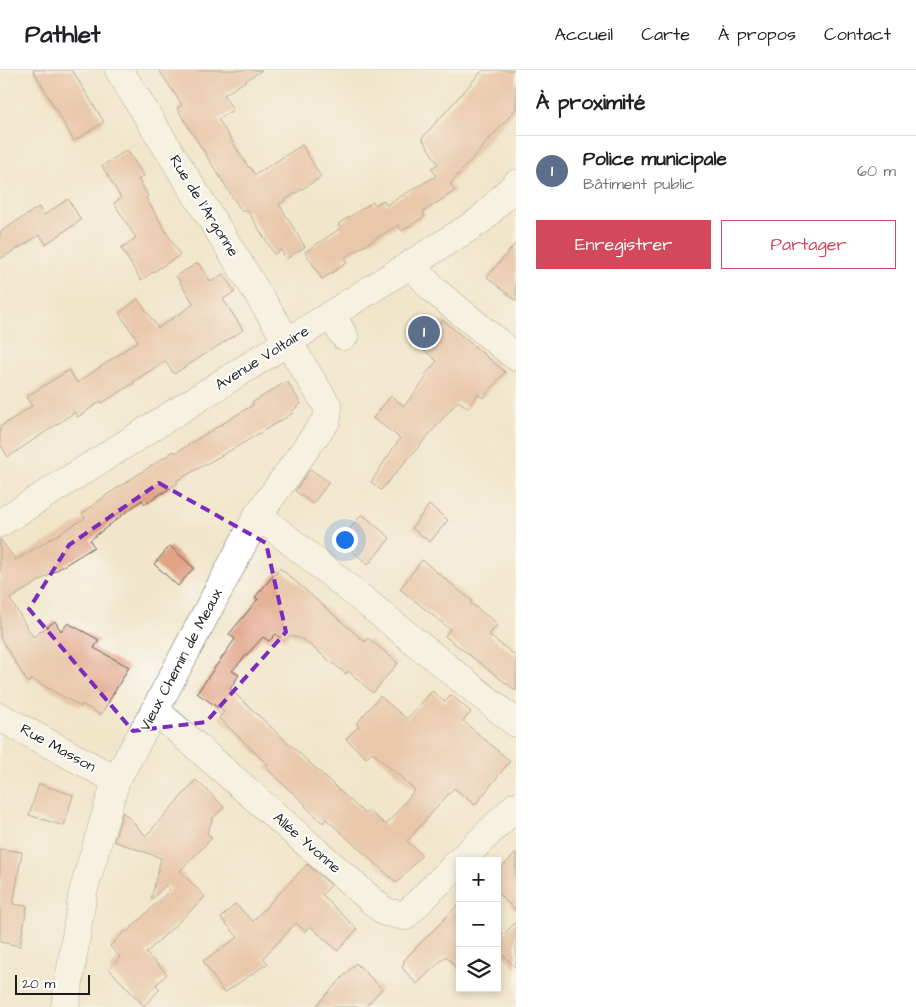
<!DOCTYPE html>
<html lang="fr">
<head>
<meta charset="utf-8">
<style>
  body { margin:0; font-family:"Architects Daughter",sans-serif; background:#f2f2f2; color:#202124 }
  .controls { position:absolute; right:15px; bottom:15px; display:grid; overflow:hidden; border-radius:0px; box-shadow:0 2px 8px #0003 }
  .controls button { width:45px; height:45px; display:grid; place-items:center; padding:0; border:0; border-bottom:1px solid #e0e0e0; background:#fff; color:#202124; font:25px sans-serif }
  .scale { position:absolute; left:15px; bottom:12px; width:75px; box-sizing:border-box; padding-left:5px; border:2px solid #1c1c1c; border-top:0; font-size:14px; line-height:18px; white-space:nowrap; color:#1c1c1c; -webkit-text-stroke:4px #fff; paint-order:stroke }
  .you { position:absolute; left:344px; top:469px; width:18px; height:18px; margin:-12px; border:4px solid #fff; border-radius:50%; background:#1a73e8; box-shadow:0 0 0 8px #1a73e833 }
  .badge { display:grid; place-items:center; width:32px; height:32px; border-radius:50%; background:#d1495b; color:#fff; font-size:16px; font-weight:700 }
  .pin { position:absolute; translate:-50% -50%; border:2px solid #fff; box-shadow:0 1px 5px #0006 }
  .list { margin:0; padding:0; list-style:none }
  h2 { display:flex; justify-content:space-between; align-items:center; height:65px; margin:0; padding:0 20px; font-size:21px }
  h2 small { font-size:16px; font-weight:400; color:#757577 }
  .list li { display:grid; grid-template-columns:32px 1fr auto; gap:15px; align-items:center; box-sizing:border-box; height:70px; padding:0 20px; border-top:1px solid #e0e0e0 }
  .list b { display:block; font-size:19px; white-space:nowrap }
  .list p { margin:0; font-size:16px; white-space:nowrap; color:#757577 }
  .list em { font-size:16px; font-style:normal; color:#757577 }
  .actions { display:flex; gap:10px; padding:15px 20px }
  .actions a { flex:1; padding:11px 0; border:1px solid #d1495b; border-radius:0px; text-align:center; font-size:18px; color:#d1495b }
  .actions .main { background:#d1495b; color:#fff }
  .icon { flex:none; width:28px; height:28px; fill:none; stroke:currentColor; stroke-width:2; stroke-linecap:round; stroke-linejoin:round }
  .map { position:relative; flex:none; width:516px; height:937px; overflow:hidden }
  header { display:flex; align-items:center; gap:30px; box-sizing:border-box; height:70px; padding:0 25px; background:#fff; border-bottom:1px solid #e0e0e0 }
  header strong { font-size:24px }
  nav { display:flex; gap:28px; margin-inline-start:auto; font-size:18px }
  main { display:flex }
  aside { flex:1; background:#fff }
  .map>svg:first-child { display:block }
  .building { fill:#e0a385 }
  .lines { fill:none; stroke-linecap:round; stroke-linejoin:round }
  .minor-casing { stroke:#676359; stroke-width:29 }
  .minor { stroke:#fff; stroke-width:28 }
  .marked { fill:none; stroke:#7b2cbf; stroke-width:4; stroke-dasharray:10 6; stroke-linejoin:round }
  .labels { text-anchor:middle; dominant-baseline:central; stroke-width:4; stroke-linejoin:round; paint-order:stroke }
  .street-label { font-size:15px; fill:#1c1c1c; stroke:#fff }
</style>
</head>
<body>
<header>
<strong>Pathlet</strong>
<nav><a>Accueil</a><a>Carte</a><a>À propos</a><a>Contact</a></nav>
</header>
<main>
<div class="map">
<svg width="516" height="937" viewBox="0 0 516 937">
  <rect width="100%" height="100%" fill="#fff"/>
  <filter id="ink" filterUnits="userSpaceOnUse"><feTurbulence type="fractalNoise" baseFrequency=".02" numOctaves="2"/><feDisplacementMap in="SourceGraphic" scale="10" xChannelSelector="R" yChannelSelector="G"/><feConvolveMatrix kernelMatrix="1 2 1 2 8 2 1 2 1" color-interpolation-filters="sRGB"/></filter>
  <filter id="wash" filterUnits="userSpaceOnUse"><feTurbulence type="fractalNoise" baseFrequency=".0096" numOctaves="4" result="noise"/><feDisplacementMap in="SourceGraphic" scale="20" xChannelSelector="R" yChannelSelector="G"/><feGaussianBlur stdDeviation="1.12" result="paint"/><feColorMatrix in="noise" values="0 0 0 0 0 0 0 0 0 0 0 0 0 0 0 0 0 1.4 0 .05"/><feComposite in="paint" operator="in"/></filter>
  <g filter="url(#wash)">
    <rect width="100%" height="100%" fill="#f1e6cb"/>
    <g id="blocks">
      <g class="building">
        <path d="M33,0H72L104,52L74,71Z"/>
        <path d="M159,0H262L224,25L233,40L218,49L249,98L250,97L255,105L302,75L321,107L279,134L305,177L286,189L281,180L274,184L247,139L242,142L189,58L177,38L182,35Z"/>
        <path d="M483,0H516V39L450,114L455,121L423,142L425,146L402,161L398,155L344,188L347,193L322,209L305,182L341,158L338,154L373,132L375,135L383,130L386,135L436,106L431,98L438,94L422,68Z"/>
        <path d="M127,80L144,106L138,109L148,126L146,128L180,185L141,210L121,178L136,168L114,133L121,128L102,96Z"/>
        <path d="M68,129L81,150L46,174L40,165L0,189V162L39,137L44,145Z"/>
        <path d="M516,173V231L487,207Z"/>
        <path d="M198,193L211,212L223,204L235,222L223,229L243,260L174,304L165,291L133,312L134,313L102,333L101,331L78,347L75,342L8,387L0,374V357L32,336L26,327L69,300L77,313L138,271L119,243L138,229L158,258L194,234L176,206Z"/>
        <path d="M443,250L505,302L483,328L478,324L468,338L458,331L381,420L371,412L400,368L373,348L391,326L404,336L427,307L425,305L437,291L420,277Z"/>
        <path d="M287,311L301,334L292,341L293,343L240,375L176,411L178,413L145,434L142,430L90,470L94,477L10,529L33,567L55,551L61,561L68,553L99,570L94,578L129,597L101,645L82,634L81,637L32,609L28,613L0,567V469L16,490L85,448L82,444L105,426L174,381L175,383L253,335L252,333Z"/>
        <path d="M310,399L329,412L313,434L295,421Z"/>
        <path d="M429,435L448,450L430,472L412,458Z"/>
        <path d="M362,444L390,468L368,495L341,470Z"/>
        <path d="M170,476L194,498L178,516L154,494Z"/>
        <path d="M422,490L472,531L470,533L498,554L489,565L516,586V621L445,566L450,559L400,519Z"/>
        <path d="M280,498L365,572L368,568L398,593L373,623L348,601L346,604L304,570L290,565L284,571L276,564L269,571L263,567L232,601L239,605L230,619L365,744L368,740L386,755L415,720L372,682L366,688L346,669L359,656L356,654L380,626L407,649L432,621L445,632L451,625L471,642L463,651L510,691L475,735L454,718L407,771L422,785L397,813L326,749L323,753L305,736L306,735L266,698L268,695L219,648L224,642L197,623L235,569L229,564L258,529L255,527Z"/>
        <path d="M196,710L224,737L213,748L207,763L212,768L180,801L205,827L146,883L167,904L156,915L160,919L144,936L109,899L120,887L110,876L125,861L127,862L170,820L166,815L151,830L161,788L114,771L123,742L146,766Z"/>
        <path d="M39,714L73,725L64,756L29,745Z"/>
        <path d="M0,779L22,782L13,834L27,836L20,876L0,872Z"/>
        <path d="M516,783V841L497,822V802Z"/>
        <path d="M307,794L331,815L322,825L357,859L338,881L310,856L305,861L296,853L263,888L268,893L224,923L203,891L238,867L221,848L235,834L253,851Z"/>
        <path d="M460,833V902L446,886L417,914L402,898L405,889Z"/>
        <path d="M516,852V898L497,879V871Z"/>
        <path d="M356,893L382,919L365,937H315Z"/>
      </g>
    </g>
  </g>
  <g filter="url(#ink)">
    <use href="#blocks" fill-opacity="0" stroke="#676359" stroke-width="1"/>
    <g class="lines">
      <g class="minor-casing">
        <g id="minor">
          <path d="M411,195L435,221L516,287"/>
          <path d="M331,245L344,266"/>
          <path d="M258,445L516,653"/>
          <path d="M0,453L481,150L516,114"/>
          <path d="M155,640L385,842L405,846L460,791"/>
          <path d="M0,647L116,710"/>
          <path d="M460,791L516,736"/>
          <path d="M65,937L83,822L116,710L155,640L258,445L327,349L328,337L119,0"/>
        </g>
      </g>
      <use href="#minor" class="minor"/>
    </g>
  </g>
  <path d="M0 0H516V937H0ZM159,413L266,473L286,562L206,652L133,661L29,539L69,475Z" fill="#f1e6cb" fill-opacity=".55" fill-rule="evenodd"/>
  <path class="marked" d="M159,413L266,473L286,562L206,652L133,661L29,539L69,475Z"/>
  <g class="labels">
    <g class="street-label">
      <text transform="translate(204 136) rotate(58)">Rue de l'Argonne</text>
      <text transform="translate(262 288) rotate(-32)">Avenue Voltaire</text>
      <text transform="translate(181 590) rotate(-62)">Vieux Chemin de Meaux</text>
      <text transform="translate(58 678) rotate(29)">Rue Masson</text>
      <text transform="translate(307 773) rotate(41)">Allée Yvonne</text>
    </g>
  </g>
</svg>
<div class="controls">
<button>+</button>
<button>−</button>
<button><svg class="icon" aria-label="layers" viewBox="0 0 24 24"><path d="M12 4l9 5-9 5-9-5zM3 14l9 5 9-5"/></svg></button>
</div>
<div class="scale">20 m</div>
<div class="you"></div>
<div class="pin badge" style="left:424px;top:262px;background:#5c6f8a">1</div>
</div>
<aside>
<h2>À proximité<small></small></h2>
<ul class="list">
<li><span class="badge" style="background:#5c6f8a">1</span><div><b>Police municipale</b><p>Bâtiment public</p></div><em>60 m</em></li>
</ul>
<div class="actions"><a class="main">Enregistrer</a><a>Partager</a></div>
</aside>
</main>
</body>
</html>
